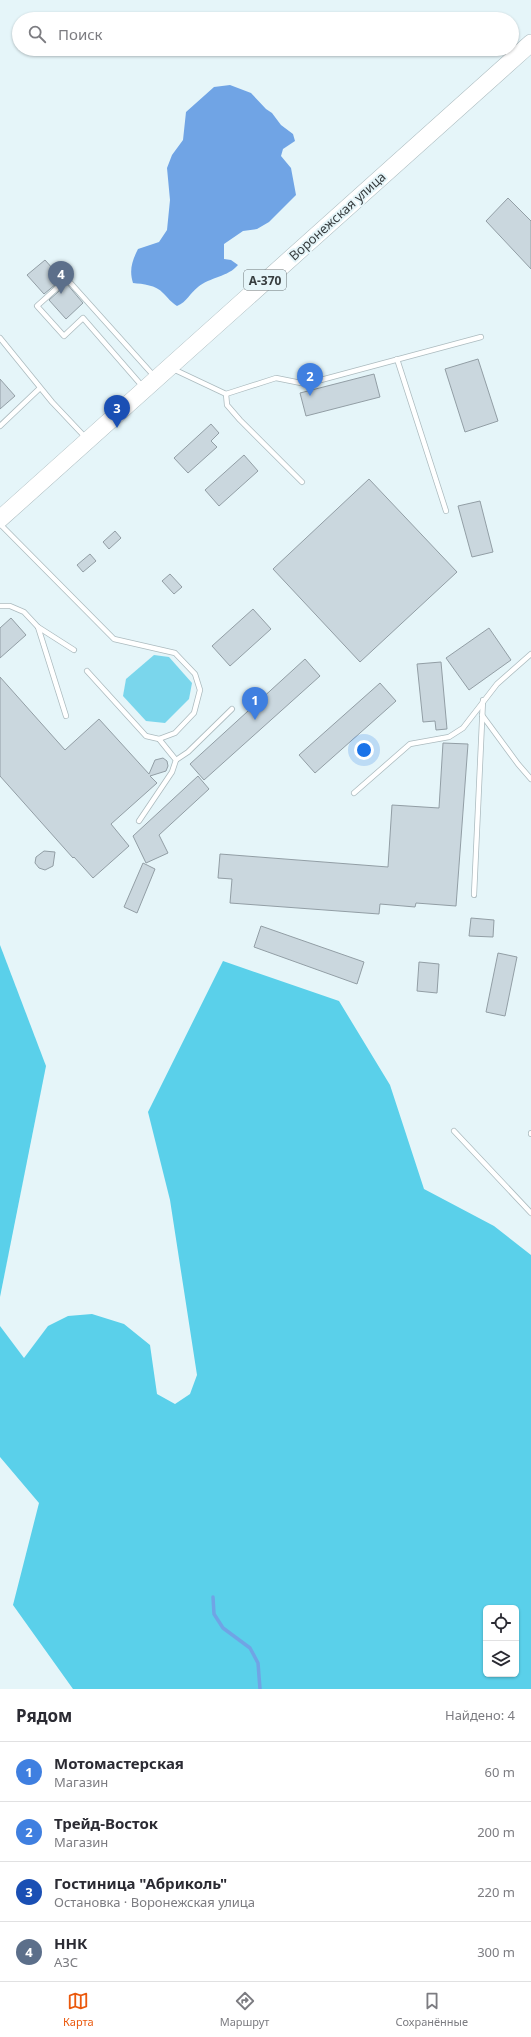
<!DOCTYPE html>
<html lang="ru">
<head>
<meta charset="utf-8">
<style>
  body { margin:0; font-family:"Noto Sans",sans-serif; background:#f7f7f7; color:#2b2b33 }
  .controls { position:absolute; right:12px; bottom:12px; display:grid; overflow:hidden; border-radius:6px; box-shadow:0 1px 3px #0004 }
  .controls button { width:36px; height:36px; display:grid; place-items:center; padding:0; border:0; border-bottom:1px solid #e1e1e2; background:#fff; color:#2b2b33; font:20px sans-serif }
  .you { position:absolute; left:364px; top:750px; width:14px; height:14px; margin:-10px; border:3px solid #fff; border-radius:50%; background:#1a73e8; box-shadow:0 0 0 6px #1a73e833 }
  .badge { display:grid; place-items:center; width:26px; height:26px; border-radius:50%; background:#ea580c; color:#fff; font-size:13px; font-weight:700 }
  .pin { position:absolute; translate:-50% -33px; filter:drop-shadow(0 1px 2px #0008) }
  .pin::after { content:''; position:absolute; top:21px; width:14px; height:12px; background:inherit; clip-path:polygon(0 0,100% 0,50% 100%) }
  .list { margin:0; padding:0; list-style:none }
  h2 { display:flex; justify-content:space-between; align-items:center; height:52px; margin:0; padding:0 16px; font-size:17px }
  h2 small { font-size:13px; font-weight:400; color:#7c7c81 }
  .list li { display:grid; grid-template-columns:26px 1fr auto; gap:12px; align-items:center; box-sizing:border-box; height:60px; padding:0 16px; border-top:1px solid #e1e1e2 }
  .list b { display:block; font-size:15px; white-space:nowrap }
  .list p { margin:0; font-size:13px; white-space:nowrap; color:#7c7c81 }
  .list em { font-size:13px; font-style:normal; color:#7c7c81 }
  .icon { flex:none; width:22px; height:22px; fill:none; stroke:currentColor; stroke-width:2; stroke-linecap:round; stroke-linejoin:round }
  .map { position:relative; flex:none; width:531px; height:1689px; overflow:hidden }
  .search { position:absolute; background:#fff; box-shadow:0 1px 3px #0004; left:12px; right:12px; top:12px; height:44px; display:flex; align-items:center; gap:10px; box-sizing:border-box; padding:0 14px; border-radius:22px; color:#7c7c81; font-size:15px }
  .sheet { height:292px; background:#fff }
  nav { display:flex; justify-content:space-around; align-items:center; box-sizing:border-box; height:56px; border-top:1px solid #e1e1e2; background:#fff; font-size:11px; color:#7c7c81 }
  nav a { display:grid; justify-items:center; gap:2px }
  nav .on { color:#ea580c }
  .map>svg:first-child { display:block }
  .green { fill:#7ad6ec }
  .forest { fill:#5ad0ea; fill-rule:evenodd }
  .water { fill:#70a4e5 }
  .lines { fill:none; stroke-linecap:round; stroke-linejoin:round }
  .stream { stroke:#70a4e5; stroke-width:3.5 }
  .building { fill:#cad7de; stroke:#929ea5 }
  .lane-casing { stroke:#acbbbf; stroke-width:6 }
  .highway-casing { stroke:#acbbbf; stroke-width:18 }
  .lane { stroke:#fff; stroke-width:4.5 }
  .highway { stroke:#fff; stroke-width:17 }
  .labels { text-anchor:middle; dominant-baseline:central; stroke-width:4; stroke-linejoin:round; paint-order:stroke }
  .shield { fill:#e5f5f9; stroke:#6b7477; stroke-width:1 }
  .shield-label { font-size:12px; font-weight:bold; fill:#373d3f }
  .street-label { font-size:13px; fill:#373d3f; stroke:#e5f5f9 }
</style>
</head>
<body>
<div class="map">
<svg width="531" height="1689" viewBox="0 0 531 1689">
  <rect width="100%" height="100%" fill="#e5f5f9"/>
  <path class="green" d="M154,655L169,657L192,683L189,699L165,723L146,721L123,696L126,679Z"/>
  <g class="forest">
    <path d="M0,945L46,1066L0,1297Z"/>
    <path d="M223,961L339,1001L390,1085L424,1189L494,1226L531,1255V1689H73L13,1605L39,1503L0,1457V1326L24,1358L48,1326L68,1316L92,1314L124,1324L150,1345L157,1394L175,1404L190,1394L197,1375L170,1200L148,1112ZM486,1608H516V1674H486Z"/>
  </g>
  <path class="water" d="M230,85L251,93L266,109L272,113L281,125L293,134L295,141L283,149L281,156L291,168L296,195L269,222L257,229L243,231L224,244V259L231,260L238,265C228,277 210,277 198,287C190,293 187,302 177,306C171,302 168,298 163,293C156,285 143,284 133,283C129,270 132,261 138,249L159,242L167,230L170,200L167,168L172,155L183,140L186,112L214,87Z"/>
  <g class="lines">
    <path class="stream" d="M213,1597L214,1614L223,1628L250,1648L258,1663L260,1689"/>
  </g>
  <g class="building">
    <path d="M508,198L531,221V269L486,221Z"/>
    <path d="M45,260L62,279L44,294L27,275Z"/>
    <path d="M67,284L83,303L66,319L49,300Z"/>
    <path d="M478,359L498,421L465,432L445,369Z"/>
    <path d="M374,374L380,397L306,416L300,393Z"/>
    <path d="M0,379L15,396L0,409Z"/>
    <path d="M211,424L219,433L211,441L217,447L188,473L174,458Z"/>
    <path d="M244,455L258,471L219,506L205,490Z"/>
    <path d="M369,479L457,572L360,662L273,569Z"/>
    <path d="M480,501L493,552L472,557L458,506Z"/>
    <path d="M115,531L121,538L109,549L103,542Z"/>
    <path d="M90,554L96,561L83,572L77,565Z"/>
    <path d="M170,574L182,587L174,594L162,581Z"/>
    <path d="M253,609L271,629L230,666L212,646Z"/>
    <path d="M11,618L26,635L0,658V628Z"/>
    <path d="M489,628L511,660L469,690L446,658Z"/>
    <path d="M305,659L320,676L204,780L190,764Z"/>
    <path d="M441,662L447,729L436,730L435,721L423,722L417,664Z"/>
    <path d="M0,677L65,750L99,719L149,774L155,760L163,758L167,761L168,766L166,771L150,776L157,783L111,824L129,846L93,878L74,857L73,858L0,776Z"/>
    <path d="M380,683L396,701L315,773L299,755Z"/>
    <path d="M443,743L468,744L456,906L416,903L415,907L380,904L379,914L230,903L232,879L218,878L220,854L388,867L392,805L439,808Z"/>
    <path d="M198,776L209,789L159,835L168,853L146,863L133,836Z"/>
    <path d="M44,851L55,852L53,866L45,870L39,868L35,863L36,857Z"/>
    <path d="M143,863L155,869L137,913L124,907Z"/>
    <path d="M471,918L494,920L493,937L469,936Z"/>
    <path d="M261,926L364,962L357,984L254,947Z"/>
    <path d="M498,953L517,957L505,1016L486,1012Z"/>
    <path d="M419,962L439,964L437,993L417,991Z"/>
  </g>
  <g class="lines">
    <g class="lane-casing">
      <g id="lane">
        <path d="M0,338L52,402L86,438"/>
        <path d="M397,359L446,511"/>
        <path d="M173,369L226,394L276,378L306,384L481,337"/>
        <path d="M143,387L83,318L64,336L37,306L67,279L154,376"/>
        <path d="M226,394L227,405L240,420L302,482"/>
        <path d="M0,426L40,388"/>
        <path d="M0,524L114,639L175,653L195,674L200,690L194,713L175,733L159,739"/>
        <path d="M0,606H10L24,612L38,627L66,716"/>
        <path d="M38,627L74,650"/>
        <path d="M87,671L146,736L159,739L176,760L172,772L139,821"/>
        <path d="M482,715L518,764L531,779"/>
        <path d="M176,760L188,752L232,709"/>
        <path d="M354,793L410,744L449,737L463,728L497,684L531,654"/>
        <path d="M474,895L483,700"/>
        <path d="M454,1131L531,1213"/>
        <path d="M531,1133V1134"/>
      </g>
    </g>
    <g class="highway-casing">
      <path id="highway" d="M0,519L531,43"/>
    </g>
    <use href="#lane" class="lane"/>
    <use href="#highway" class="highway"/>
  </g>
  <g class="labels">
    <rect class="shield" x="244" y="270" width="42" height="20" rx="3"/>
    <g class="shield-label">
      <text x="265" y="280">А-370</text>
    </g>
    <g class="street-label">
      <text transform="translate(337 216) rotate(-42)">Воронежская улица</text>
    </g>
  </g>
</svg>
<div class="controls">
<button><svg class="icon" aria-label="locate" viewBox="0 0 24 24"><circle cx="12" cy="12" r="6"/><path d="M12 2v4M12 18v4M2 12h4M18 12h4"/></svg></button>
<button><svg class="icon" aria-label="layers" viewBox="0 0 24 24"><path d="M12 4l9 5-9 5-9-5zM3 14l9 5 9-5"/></svg></button>
</div>
<div class="you"></div>
<div class="pin badge" style="left:255px;top:720px;background:#3f7fe0">1</div>
<div class="pin badge" style="left:310px;top:396px;background:#3f7fe0">2</div>
<div class="pin badge" style="left:117px;top:428px;background:#1a4fb4">3</div>
<div class="pin badge" style="left:61px;top:294px;background:#5c6f8a">4</div>
<div class="search"><svg class="icon" aria-label="search" viewBox="0 0 24 24"><circle cx="10" cy="10" r="6"/><path d="M15 15l6 6"/></svg>Поиск</div>
</div>
<section class="sheet">
<h2>Рядом<small>Найдено: 4</small></h2>
<ul class="list">
<li><span class="badge" style="background:#3f7fe0">1</span><div><b>Мотомастерская</b><p>Магазин</p></div><em>60 m</em></li>
<li><span class="badge" style="background:#3f7fe0">2</span><div><b>Трейд-Восток</b><p>Магазин</p></div><em>200 m</em></li>
<li><span class="badge" style="background:#1a4fb4">3</span><div><b>Гостиница &quot;Абриколь&quot;</b><p>Остановка · Воронежская улица</p></div><em>220 m</em></li>
<li><span class="badge" style="background:#5c6f8a">4</span><div><b>ННК</b><p>АЗС</p></div><em>300 m</em></li>
</ul>
</section>
<nav>
<a class="on"><svg class="icon" aria-label="map" viewBox="0 0 24 24"><path d="M3 6l6-2 6 2 6-2v14l-6 2-6-2-6 2zM9 4v14M15 6v14"/></svg>Карта</a>
<a><svg class="icon" aria-label="directions" viewBox="0 0 24 24"><path d="M12 3l9 9-9 9-9-9zM9 14v-3h6M13 9l2 2-2 2"/></svg>Маршрут</a>
<a><svg class="icon" aria-label="saved" viewBox="0 0 24 24"><path d="M7 4h10v16l-5-4-5 4z"/></svg>Сохранённые</a>
</nav>
</body>
</html>
